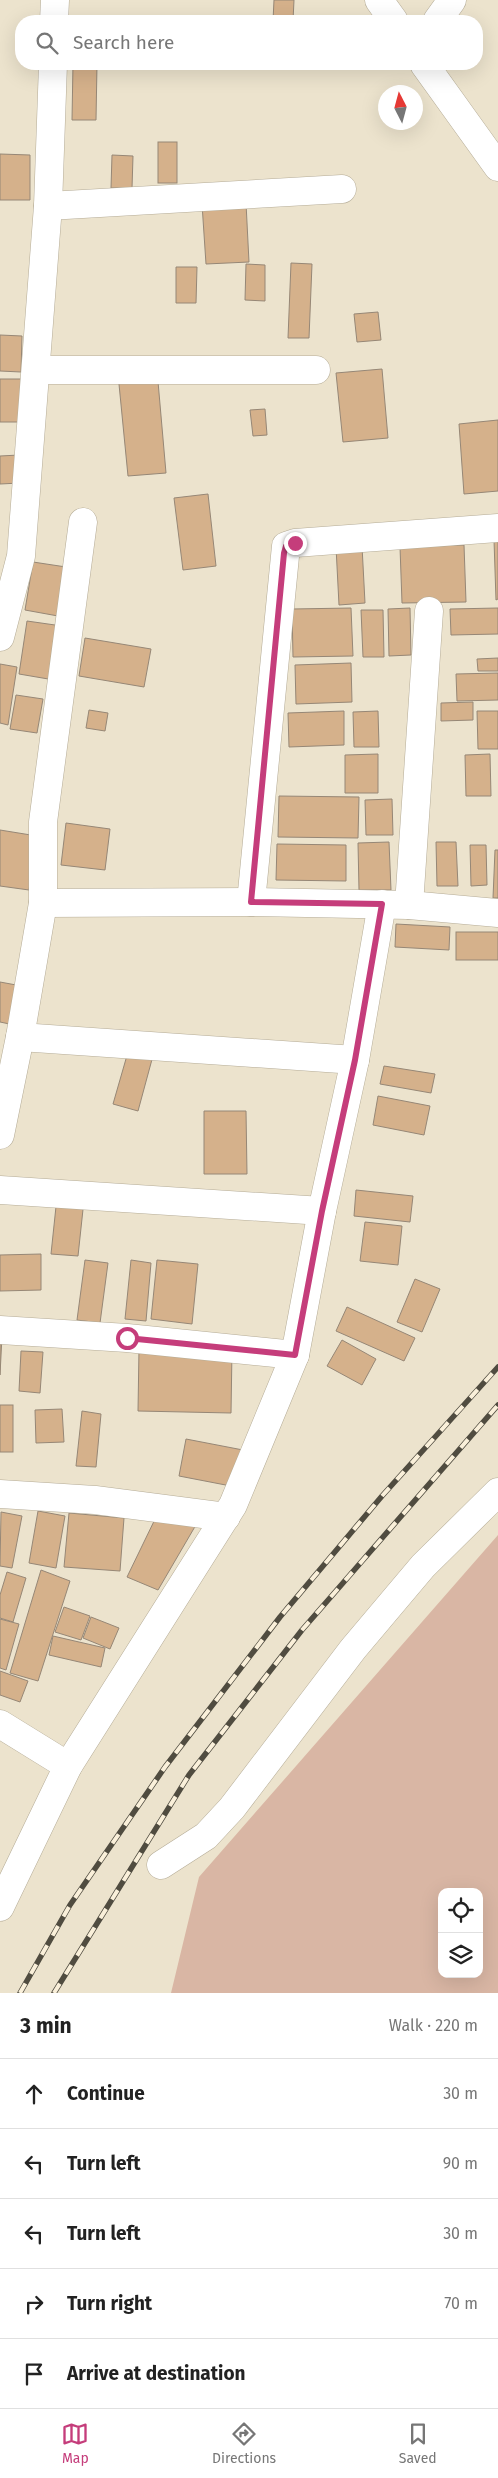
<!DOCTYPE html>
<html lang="en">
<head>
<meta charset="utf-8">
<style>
  body { margin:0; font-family:"Fira Sans",sans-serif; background:#f6f6f6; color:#222 }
  .controls { position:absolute; right:15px; bottom:15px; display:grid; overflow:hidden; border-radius:10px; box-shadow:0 5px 20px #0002 }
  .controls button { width:45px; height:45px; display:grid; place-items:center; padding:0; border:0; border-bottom:1px solid #e0e0e0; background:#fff; color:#222; font:25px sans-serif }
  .compass { position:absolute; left:378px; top:85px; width:45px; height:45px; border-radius:50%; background:#fff; box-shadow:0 5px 20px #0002; rotate:354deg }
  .stop { position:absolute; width:15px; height:15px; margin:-11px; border:4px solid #c53d7b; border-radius:50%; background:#fff }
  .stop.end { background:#c53d7b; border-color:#fff; box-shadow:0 1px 5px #0008 }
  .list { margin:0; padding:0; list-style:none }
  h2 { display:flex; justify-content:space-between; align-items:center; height:65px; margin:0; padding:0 20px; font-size:21px }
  h2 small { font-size:16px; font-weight:400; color:#767676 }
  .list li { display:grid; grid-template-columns:32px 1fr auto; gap:15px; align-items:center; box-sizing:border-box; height:70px; padding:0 20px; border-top:1px solid #e0e0e0 }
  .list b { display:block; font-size:19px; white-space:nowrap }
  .list em { font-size:16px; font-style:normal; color:#767676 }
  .icon { flex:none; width:28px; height:28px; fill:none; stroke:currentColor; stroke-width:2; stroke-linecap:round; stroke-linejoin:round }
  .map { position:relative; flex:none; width:498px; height:1993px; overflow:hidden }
  .search { position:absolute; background:#fff; box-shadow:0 5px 20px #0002; left:15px; right:15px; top:15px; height:55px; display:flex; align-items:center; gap:12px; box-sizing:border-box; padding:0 18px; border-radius:20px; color:#767676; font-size:19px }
  .sheet { height:415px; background:#fff }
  nav { display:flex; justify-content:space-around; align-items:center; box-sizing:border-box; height:70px; border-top:1px solid #e0e0e0; background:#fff; font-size:14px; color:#767676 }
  nav a { display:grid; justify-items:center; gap:2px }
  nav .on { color:#c53d7b }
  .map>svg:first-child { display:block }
  .green { fill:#d9b6a4; fill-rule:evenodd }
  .building { fill:#d5b18b; stroke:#968776 }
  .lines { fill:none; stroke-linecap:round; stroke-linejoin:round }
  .minor-casing { stroke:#b5ac97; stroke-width:29 }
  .minor { stroke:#fff; stroke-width:28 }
  .rail-casing { stroke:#504c40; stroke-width:5.5 }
  .rail { stroke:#faf0da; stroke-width:4; stroke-dasharray:11; stroke-linecap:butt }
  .route { stroke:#c53d7b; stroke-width:6 }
</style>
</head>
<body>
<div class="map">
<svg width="498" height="1993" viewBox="0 0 498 1993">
  <rect width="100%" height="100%" fill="#ece3cd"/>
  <path class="green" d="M498,1535V1993H171L199,1877ZM442,1892H479V1974H442Z"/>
  <g class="building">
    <path d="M274,0H294L293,21H273Z"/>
    <path d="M73,64H97L96,120H72Z"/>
    <rect x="158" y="142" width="19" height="41"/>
    <path d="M0,154L30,155V200H0Z"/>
    <path d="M112,155L133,156L132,188H111Z"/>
    <path d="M246,203L249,262L206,264L202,204Z"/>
    <path d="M291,263L312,264L309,338H288Z"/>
    <path d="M246,264L265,265V301L245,300Z"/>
    <path d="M176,267H197L196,303H176Z"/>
    <path d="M378,312L381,340L357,342L354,314Z"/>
    <path d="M0,335L22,336L21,372L0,371Z"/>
    <path d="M382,369L388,438L343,442L336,373Z"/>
    <path d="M157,370L166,473L128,476L118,374Z"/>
    <rect x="0" y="379" width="21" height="43"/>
    <path d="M265,409L267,435L253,436L250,410Z"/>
    <path d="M498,420V491L464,494L459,424Z"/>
    <path d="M19,455L20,483L0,484V456Z"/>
    <path d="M208,494L216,566L183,570L174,498Z"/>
    <path d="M494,540H498V599L496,600Z"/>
    <path d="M464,545L466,602L402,603L400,547Z"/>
    <path d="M362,546L365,603L339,605L336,547Z"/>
    <path d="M33,562L66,567L58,616L25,610Z"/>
    <path d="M351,608L353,656L293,657L292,609Z"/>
    <path d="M410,608L411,655L389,656L388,609Z"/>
    <path d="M498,608V634L451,635L450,609Z"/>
    <path d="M361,610H383L384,657H363Z"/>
    <path d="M27,621L69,627L60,681L19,674Z"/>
    <path d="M85,638L151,649L144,687L79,676Z"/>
    <path d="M498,658V671H478L477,659Z"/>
    <path d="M351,663L352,702L296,704L295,665Z"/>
    <path d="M0,664L17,667L8,725L0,723Z"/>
    <path d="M498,673V700L457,701L456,674Z"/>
    <path d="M16,695L43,699L37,733L10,729Z"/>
    <path d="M473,702V720L441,721V703Z"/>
    <path d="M89,710L108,713L105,731L86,728Z"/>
    <path d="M344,711V745L289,747L288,713Z"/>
    <path d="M378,711L379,747H354L353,712Z"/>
    <path d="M477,711H498V749H478Z"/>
    <path d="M378,754V793H345V755Z"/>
    <path d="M490,754L491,796H466L465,755Z"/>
    <path d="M279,796L359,797L358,838L278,837Z"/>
    <path d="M392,799L393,835H366L365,800Z"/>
    <path d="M66,823L110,829L105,870L61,865Z"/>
    <path d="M0,830L37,836L29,890L0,886Z"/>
    <path d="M389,842L391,890H359L358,843Z"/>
    <path d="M436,842H456L458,886H437Z"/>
    <path d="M277,844L346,845V881L276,880Z"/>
    <path d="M470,845H486L487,885L471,886Z"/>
    <path d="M495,850H498V898H493Z"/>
    <path d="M396,924L450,927L449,950L395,947Z"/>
    <rect x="456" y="932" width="42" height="28"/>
    <path d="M0,982L27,987L19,1026L0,1022Z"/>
    <path d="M130,1045L154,1052L138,1111L113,1104Z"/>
    <path d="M384,1066L435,1074L431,1093L380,1084Z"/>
    <path d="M378,1096L430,1106L424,1135L373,1125Z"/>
    <path d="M204,1111H246L247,1174H204Z"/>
    <path d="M356,1190L413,1196L410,1222L354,1216Z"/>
    <path d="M57,1197L84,1200L78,1256L51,1254Z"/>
    <path d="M365,1222L402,1226L398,1265L360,1261Z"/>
    <path d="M41,1254V1290L0,1291V1255Z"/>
    <path d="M85,1260L108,1263L100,1323L77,1320Z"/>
    <path d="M131,1260L151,1263L146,1321L125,1319Z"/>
    <path d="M157,1260L198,1264L192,1324L151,1319Z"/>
    <path d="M415,1279L440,1289L422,1332L397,1322Z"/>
    <path d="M347,1307L415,1338L404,1361L336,1331Z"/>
    <path d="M0,1336H2L0,1375Z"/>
    <path d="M342,1340L376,1359L362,1385L327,1366Z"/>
    <path d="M139,1349L232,1350L231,1413L138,1411Z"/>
    <path d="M21,1351L43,1352L40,1393L19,1391Z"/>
    <rect x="0" y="1405" width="13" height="47"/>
    <path d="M62,1409L64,1442L36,1443L35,1410Z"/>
    <path d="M82,1411L101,1414L96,1467L76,1466Z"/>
    <path d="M186,1439L243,1450L236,1487L179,1476Z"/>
    <path d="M38,1511L65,1516L56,1568L29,1563Z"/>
    <path d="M1,1512L22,1516L12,1568L0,1566Z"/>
    <path d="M69,1513L124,1518L120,1571L64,1567Z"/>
    <path d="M158,1513L200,1518L158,1590L127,1577Z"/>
    <path d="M41,1570L70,1581L38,1681L10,1673Z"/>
    <path d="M7,1572L26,1578L13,1622L0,1618V1595Z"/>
    <path d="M64,1607L90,1616L81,1640L55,1632Z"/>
    <path d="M91,1617L119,1628L110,1649L83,1638Z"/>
    <path d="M0,1619L19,1624L6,1670L0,1668Z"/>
    <path d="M53,1636L105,1648L101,1667L49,1655Z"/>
    <path d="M0,1671L28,1681L20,1702L0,1695Z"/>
  </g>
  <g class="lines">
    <g class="minor-casing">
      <g id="minor">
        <path d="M379,0L394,21"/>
        <path d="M54,21L55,0"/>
        <path d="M437,21L452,0"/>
        <path d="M424,64L498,167"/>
        <path d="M48,206L342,189"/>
        <path d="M36,370H316"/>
        <path d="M0,637L21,556L48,206L53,64"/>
        <path d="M251,902L286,546L295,543L498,528"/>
        <path d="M43,903L251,902L409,905L429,611"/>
        <path d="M409,905L498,913"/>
        <path d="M20,1037L355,1060"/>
        <path d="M0,1135L20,1037L43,903V822L83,522"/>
        <path d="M0,1190L322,1211"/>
        <path d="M0,1330L127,1338L295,1355"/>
        <path d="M0,1494L95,1500L226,1517"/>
        <path d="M0,1724L68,1766"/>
        <path d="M161,1865L206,1836L232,1808L353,1649L423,1566L498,1492"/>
        <path d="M0,1907L68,1766L233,1505L295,1355L322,1211L355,1060L382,904"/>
      </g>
    </g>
    <use href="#minor" class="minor"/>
    <g class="rail-casing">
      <g id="rail">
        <path d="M20,1993L70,1905L165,1767L280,1617L382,1496L498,1367"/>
        <path d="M54,1993L189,1775L302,1630L498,1405"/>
      </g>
    </g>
    <use href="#rail" class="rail"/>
  </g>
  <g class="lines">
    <path class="route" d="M127,1338L295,1355L322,1211L355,1060L382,904L251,902L284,553L286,546L295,543"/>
  </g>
</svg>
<div class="controls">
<button><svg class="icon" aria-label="locate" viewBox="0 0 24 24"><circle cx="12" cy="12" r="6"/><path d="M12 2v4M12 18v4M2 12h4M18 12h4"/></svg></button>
<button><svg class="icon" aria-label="layers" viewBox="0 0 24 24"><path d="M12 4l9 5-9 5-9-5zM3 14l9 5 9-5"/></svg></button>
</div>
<svg class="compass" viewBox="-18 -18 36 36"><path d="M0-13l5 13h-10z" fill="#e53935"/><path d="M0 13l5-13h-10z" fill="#767676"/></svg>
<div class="stop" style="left:127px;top:1338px"></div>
<div class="stop end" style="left:295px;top:543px"></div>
<div class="search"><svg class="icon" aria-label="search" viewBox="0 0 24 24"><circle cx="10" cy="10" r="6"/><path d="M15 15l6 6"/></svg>Search here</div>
</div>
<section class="sheet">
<h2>3 min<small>Walk · 220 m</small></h2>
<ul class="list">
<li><svg class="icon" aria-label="ahead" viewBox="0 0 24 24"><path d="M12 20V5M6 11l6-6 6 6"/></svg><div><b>Continue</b></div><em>30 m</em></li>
<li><svg class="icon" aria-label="left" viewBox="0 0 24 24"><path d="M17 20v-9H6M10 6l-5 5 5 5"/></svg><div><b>Turn left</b></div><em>90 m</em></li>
<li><svg class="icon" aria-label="left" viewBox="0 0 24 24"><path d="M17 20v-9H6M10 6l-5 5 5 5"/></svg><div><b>Turn left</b></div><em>30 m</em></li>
<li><svg class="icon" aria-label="right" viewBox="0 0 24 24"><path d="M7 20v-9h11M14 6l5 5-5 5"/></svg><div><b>Turn right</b></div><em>70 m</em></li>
<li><svg class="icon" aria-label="arrive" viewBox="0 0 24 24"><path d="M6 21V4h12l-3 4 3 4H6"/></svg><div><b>Arrive at destination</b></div></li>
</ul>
</section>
<nav>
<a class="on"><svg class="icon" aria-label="map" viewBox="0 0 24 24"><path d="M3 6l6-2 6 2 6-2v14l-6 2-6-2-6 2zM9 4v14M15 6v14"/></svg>Map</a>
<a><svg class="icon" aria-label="directions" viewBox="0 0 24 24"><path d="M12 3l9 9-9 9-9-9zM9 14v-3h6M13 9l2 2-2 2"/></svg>Directions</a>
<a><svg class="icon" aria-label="saved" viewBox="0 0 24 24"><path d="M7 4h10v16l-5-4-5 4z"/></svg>Saved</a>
</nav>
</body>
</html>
